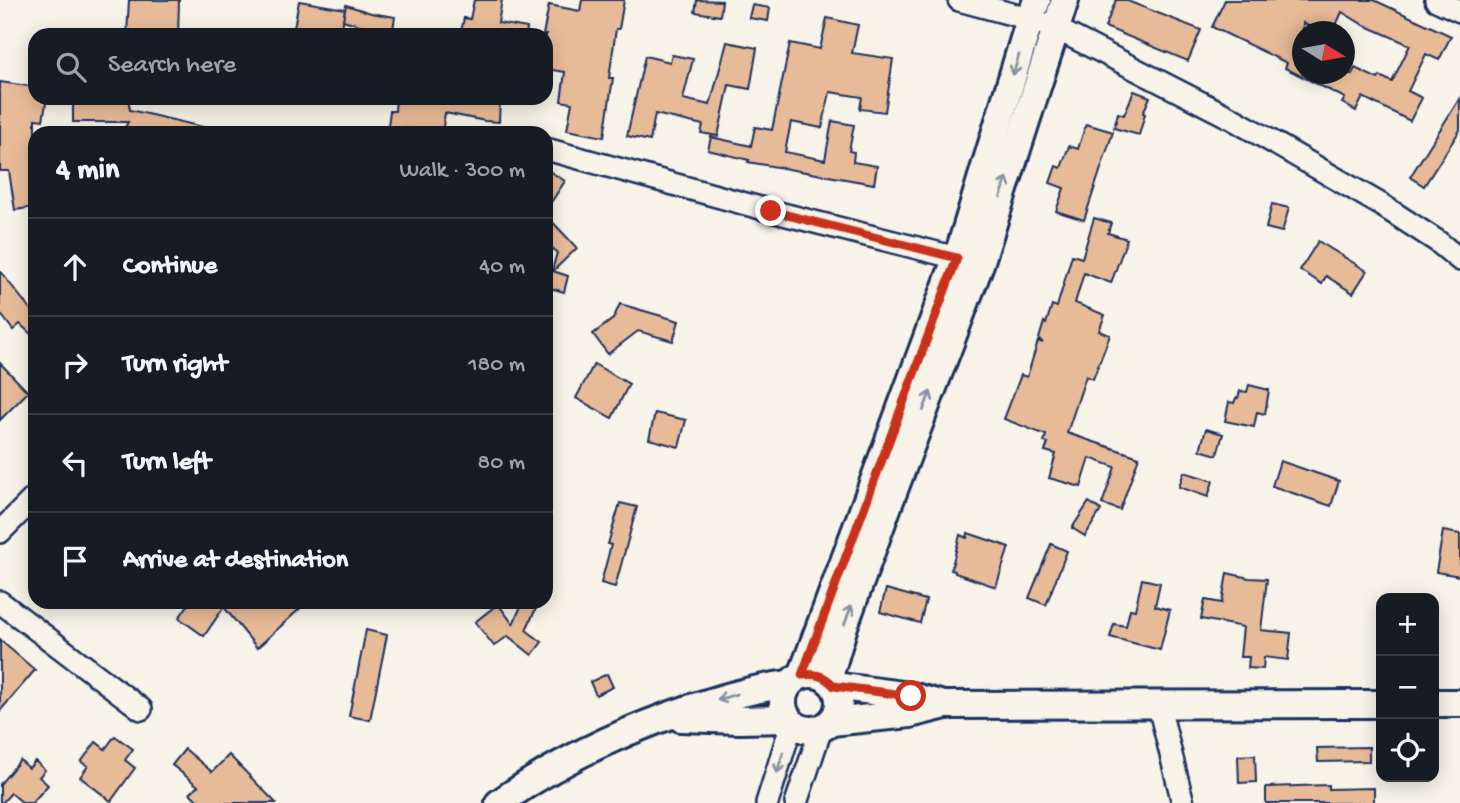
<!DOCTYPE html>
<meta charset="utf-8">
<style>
:root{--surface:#171b24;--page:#20242c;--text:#f1f3f6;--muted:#9ea1a6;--line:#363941}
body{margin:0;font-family:"Gochi Hand",sans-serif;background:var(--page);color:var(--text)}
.controls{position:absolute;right:21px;bottom:21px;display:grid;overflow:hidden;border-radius:14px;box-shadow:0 4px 18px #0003}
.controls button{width:63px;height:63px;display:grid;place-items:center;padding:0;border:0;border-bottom:2px solid var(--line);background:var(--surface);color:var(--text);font:35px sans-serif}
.compass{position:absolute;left:1292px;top:21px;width:63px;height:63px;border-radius:50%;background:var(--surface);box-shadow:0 4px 18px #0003;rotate:101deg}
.stop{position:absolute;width:21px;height:21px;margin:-16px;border:5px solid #c8321e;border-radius:50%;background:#fff}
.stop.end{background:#c8321e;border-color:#fff;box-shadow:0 2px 7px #0008}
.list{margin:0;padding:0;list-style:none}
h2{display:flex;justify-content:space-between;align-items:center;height:91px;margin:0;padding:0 28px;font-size:30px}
h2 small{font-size:23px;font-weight:400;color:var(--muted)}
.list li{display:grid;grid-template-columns:46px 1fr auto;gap:21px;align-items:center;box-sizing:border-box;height:98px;padding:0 28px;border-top:2px solid var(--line)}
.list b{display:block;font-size:26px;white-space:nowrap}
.list em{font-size:23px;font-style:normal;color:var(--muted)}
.icon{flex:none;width:38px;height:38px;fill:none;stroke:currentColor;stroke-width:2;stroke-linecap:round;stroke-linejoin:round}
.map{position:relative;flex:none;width:1460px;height:803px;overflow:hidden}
.search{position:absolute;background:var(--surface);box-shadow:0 4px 18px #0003;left:28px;top:28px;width:525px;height:77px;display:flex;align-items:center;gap:18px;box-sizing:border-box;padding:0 24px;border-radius:21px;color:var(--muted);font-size:26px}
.panel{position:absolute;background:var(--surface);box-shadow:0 4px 18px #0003;left:28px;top:126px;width:525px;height:483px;border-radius:21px}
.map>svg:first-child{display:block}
.building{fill:#e8bb98;stroke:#1b2f5e;stroke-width:2;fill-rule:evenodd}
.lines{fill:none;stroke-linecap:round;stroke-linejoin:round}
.minor-casing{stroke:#1b2f5e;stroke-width:26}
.major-casing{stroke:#1b2f5e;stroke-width:32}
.minor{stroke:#f7f3e8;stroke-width:21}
.major{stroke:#f7f3e8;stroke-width:26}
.oneway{stroke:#8991a3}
.route{stroke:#c8321e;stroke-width:9}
</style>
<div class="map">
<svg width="1460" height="803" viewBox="0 0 1460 803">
<rect width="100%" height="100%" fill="#f7f3e8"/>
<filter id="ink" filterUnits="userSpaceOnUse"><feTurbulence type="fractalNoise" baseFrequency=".0143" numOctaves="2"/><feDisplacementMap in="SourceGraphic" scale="14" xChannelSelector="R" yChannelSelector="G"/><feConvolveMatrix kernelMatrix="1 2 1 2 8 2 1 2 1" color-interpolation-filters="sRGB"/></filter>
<g filter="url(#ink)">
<!-- building -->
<g class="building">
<polygon points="129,0 179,0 178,35 127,35"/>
<polygon points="474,0 502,0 498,23 527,28 526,35 477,35 461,32 464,18 470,19"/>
<polygon points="582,0 624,0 619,29 616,29 609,78 613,78 604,137 567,130 572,103 561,101 565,72 546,69 546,35 543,35 549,5 580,11"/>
<polygon points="697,0 722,1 720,16 695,12"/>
<polygon points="1116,0 1125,0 1201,30 1188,61 1105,27"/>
<path d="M1225 0H1374L1451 36 1439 60 1426 54 1408 91 1422 98 1410 121 1363 97 1356 111 1342 103 1345 98 1285 68 1287 63 1212 27ZM1342 12 1362 24 1410 45 1392 82 1380 76 1378 79 1355 68 1352 74H1303V23L1320 32H1333Z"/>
<polygon points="299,1 345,9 341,35 294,28"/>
<polygon points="346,5 371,13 395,17 392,35 343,20"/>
<polygon points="752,5 770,8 768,21 749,18"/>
<polygon points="827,18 858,25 852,53 893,59 885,112 860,109 862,97 830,92 822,128 791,122 785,152 825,160 832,121 854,125 849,151 854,152 853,162 877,166 874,184 748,162 749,160 708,150 711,137 751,146 755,127 772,130 790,43 820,49"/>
<polygon points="727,42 757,48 750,89 729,85 718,136 701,133 703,125 655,114 650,141 627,136 645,56 670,62 672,55 693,59 683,99 710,105"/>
<polygon points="0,82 35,87 35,98 47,98 43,120 35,119 35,207 15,210 9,171 0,171"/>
<polygon points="1134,91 1150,97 1143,113 1145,114 1139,135 1114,128 1118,113 1124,115"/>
<polygon points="73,98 128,98 130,110 207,128 206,133 122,133 128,122 73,122"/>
<polygon points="396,98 468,98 486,101 486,98 500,98 499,122 485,121 445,113 442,133 402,128 402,133 387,133 390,111 395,111"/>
<polygon points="1460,98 1460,130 1424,186 1410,177"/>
<polygon points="1086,124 1113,132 1084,220 1056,211 1064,188 1050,183 1056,166 1061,168 1069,146 1078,149"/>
<polygon points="546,169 565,181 546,210"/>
<polygon points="1272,204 1289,208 1282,232 1266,228"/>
<polygon points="546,215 577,248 553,271 568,276 564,292 547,287 557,253 546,241"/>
<polygon points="1094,218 1111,223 1108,233 1127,239 1111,283 1084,273 1075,303 1105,315 1099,331 1110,335 1093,379 1086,376 1067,433 1139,457 1120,510 1102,504 1115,467 1090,458 1081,487 1049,478 1056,454 1045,451 1048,443 1044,442 1046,435 1004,419 1021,375 1027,377 1038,341 1043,343 1039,339 1044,322 1046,324 1052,305 1057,307 1072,255 1082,258"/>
<polygon points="1318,241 1367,271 1353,293 1326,276 1322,284 1300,270"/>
<polygon points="0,271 35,315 35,338 20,324 13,330 0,313"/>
<polygon points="620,304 679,321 673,341 638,331 608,354 593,334 613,319"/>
<polygon points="0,363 28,392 0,420"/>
<polygon points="594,364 629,384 612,418 576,398"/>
<polygon points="1249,385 1269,390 1265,414 1257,412 1254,427 1225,421 1229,402 1234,403 1236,398 1238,398 1240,391 1247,392"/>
<polygon points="655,413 686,420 679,447 649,439"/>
<polygon points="1206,429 1223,434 1217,455 1200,450"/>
<polygon points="1280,461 1339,481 1331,506 1272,486"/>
<polygon points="1184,472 1213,481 1208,497 1179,487"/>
<polygon points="1089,502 1101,510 1085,536 1072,528"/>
<polygon points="620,503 637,507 615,587 601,583 611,545 608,544"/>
<polygon points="1443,531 1460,534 1460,576 1436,572"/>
<polygon points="968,533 1009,547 996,587 955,573 955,571 951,570 960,535 967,538"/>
<polygon points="1051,544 1067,551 1046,605 1029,598"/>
<polygon points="1227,573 1249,578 1267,579 1261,630 1291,633 1288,660 1264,657 1263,669 1248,668 1249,657 1240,657 1243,627 1201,619 1205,600 1222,603"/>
<polygon points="1142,579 1160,583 1155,606 1170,610 1160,650 1110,637 1114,624 1126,626 1130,609 1135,610"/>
<polygon points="886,589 926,600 920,623 880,612"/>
<polygon points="190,602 307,602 257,648 224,607 204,636 179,618"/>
<polygon points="523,602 539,602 526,630 542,642 532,655 508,636 494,646 475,622 498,604 513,624"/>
<polygon points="366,630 387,635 370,720 349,716"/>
<polygon points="0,640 35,670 0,711"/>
<polygon points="607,674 613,687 596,695 590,682"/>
<polygon points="115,736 133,749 125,760 135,768 111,801 80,777 88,766 81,762 96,742 105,749"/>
<polygon points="1369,747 1369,761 1318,762 1317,748"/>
<polygon points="185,749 212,772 229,755 276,803 200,803 190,793 198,786 172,765"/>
<polygon points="1255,755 1256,782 1239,783 1238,756"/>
<polygon points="20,760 29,768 35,761 45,770 39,777 48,785 32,803 23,803 11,793 2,803 0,803 0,784"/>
<polygon points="1329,785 1329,789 1374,788 1374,803 1266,803 1266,787"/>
</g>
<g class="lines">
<defs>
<g id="minor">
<polyline points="959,0 1030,19 1055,28 1233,119 1380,204 1437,241 1460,260"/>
<polyline points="1436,0 1460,11"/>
<polyline points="546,149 771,211 957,258"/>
<polyline points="0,532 35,497"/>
<polyline points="0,602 141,709"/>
<polyline points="1159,706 1183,803"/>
<polyline points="767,803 792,723"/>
<polyline points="796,803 821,729"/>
</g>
<g id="major">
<circle cx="811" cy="702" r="28"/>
<polyline points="802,675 961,246 1030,19 1037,0"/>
<polyline points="828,680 844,626 889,503 980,264 1065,0"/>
<polyline points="834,686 911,696 943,705 1381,704"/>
<polyline points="1434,703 1460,703"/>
<polyline points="681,718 740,720 788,719"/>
<polyline points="831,722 910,714 942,706"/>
<path d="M499 803C558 761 622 731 691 708 723 698 755 688 789 684"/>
</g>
</defs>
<!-- minor casing -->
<use href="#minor" class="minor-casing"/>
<!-- major casing -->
<use href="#major" class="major-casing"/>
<!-- minor -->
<use href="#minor" class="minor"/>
<!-- major -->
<use href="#major" class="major"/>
</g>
<!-- one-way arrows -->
<defs><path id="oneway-shaft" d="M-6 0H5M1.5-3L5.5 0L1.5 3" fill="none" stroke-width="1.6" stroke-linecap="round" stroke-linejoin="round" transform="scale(1.75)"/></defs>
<g class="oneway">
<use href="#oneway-shaft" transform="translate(1016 65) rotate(107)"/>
<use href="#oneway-shaft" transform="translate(1004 187) rotate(-72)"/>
<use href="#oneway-shaft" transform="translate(927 401) rotate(-69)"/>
<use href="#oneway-shaft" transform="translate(848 615) rotate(-70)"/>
<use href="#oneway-shaft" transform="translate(727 697) rotate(163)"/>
<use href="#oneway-shaft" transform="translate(780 763) rotate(107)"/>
</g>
</g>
<g class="lines" filter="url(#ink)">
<!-- route -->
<path class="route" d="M771 211 957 258 802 675C816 673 825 676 834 686L911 696"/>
</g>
</svg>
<div class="controls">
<button>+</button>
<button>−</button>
<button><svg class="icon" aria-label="locate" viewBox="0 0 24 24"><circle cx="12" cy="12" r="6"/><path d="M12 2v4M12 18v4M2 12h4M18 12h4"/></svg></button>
</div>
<svg class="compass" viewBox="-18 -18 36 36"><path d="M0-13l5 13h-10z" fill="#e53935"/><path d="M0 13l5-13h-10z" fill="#9ea1a6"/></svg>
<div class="stop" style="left:911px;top:696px"></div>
<div class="stop end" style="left:771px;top:211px"></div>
<div class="search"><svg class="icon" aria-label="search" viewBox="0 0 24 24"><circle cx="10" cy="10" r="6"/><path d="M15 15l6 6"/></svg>Search here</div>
<section class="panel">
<h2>4 min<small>Walk · 300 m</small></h2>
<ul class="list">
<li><svg class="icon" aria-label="ahead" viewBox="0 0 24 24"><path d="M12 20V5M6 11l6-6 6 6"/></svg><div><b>Continue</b></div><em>40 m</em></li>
<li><svg class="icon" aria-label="right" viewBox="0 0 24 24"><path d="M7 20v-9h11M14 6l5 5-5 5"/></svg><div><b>Turn right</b></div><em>180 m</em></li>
<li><svg class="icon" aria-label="left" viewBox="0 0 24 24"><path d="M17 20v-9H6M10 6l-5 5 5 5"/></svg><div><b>Turn left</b></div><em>80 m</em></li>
<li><svg class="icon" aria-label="arrive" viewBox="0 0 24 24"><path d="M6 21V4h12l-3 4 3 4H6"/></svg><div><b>Arrive at destination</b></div></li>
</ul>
</section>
</div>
